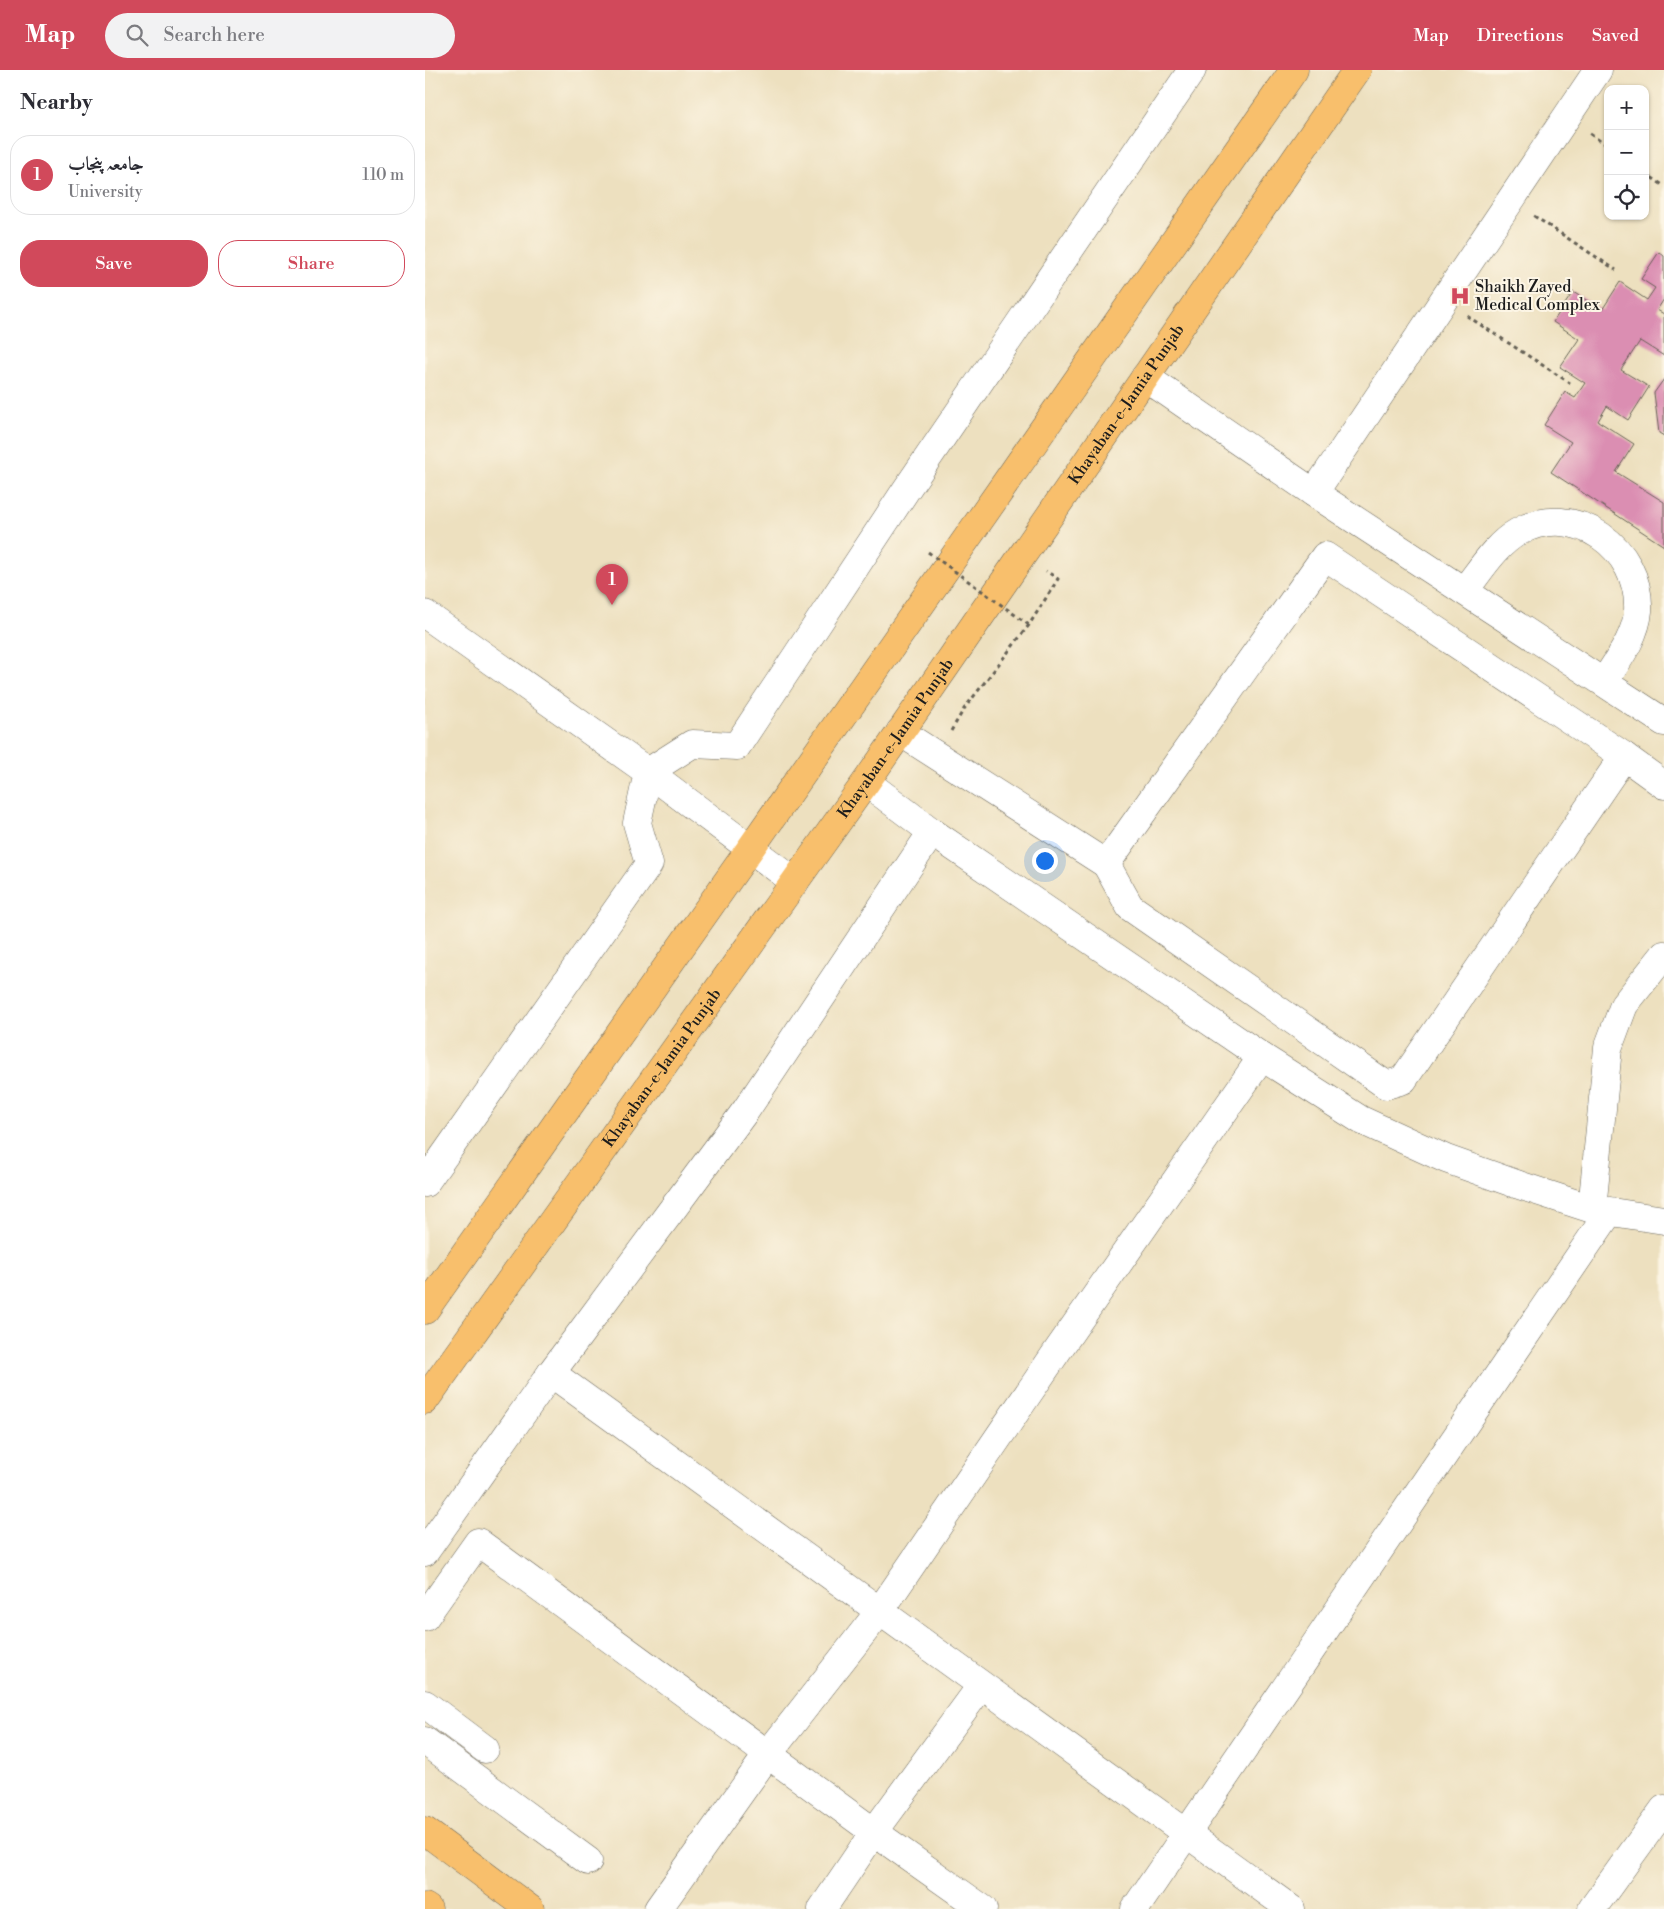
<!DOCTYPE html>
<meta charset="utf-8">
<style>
:root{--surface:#fff;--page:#f2f2f3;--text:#2b2b33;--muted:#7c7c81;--line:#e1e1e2;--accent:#d1495b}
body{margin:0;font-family:"Libre Bodoni",Amiri,serif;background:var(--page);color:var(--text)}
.controls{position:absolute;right:15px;top:15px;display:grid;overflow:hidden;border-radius:10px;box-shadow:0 1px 4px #0004}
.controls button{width:45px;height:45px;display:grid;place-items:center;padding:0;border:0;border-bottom:1px solid var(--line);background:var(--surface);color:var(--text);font:25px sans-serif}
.you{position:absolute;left:619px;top:790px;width:18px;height:18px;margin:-12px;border:4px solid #fff;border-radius:50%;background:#1a73e8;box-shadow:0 0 0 8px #1a73e833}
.badge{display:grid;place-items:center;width:32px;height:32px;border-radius:50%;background:var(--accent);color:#fff;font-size:16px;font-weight:700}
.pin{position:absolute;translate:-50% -41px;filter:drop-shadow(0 1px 2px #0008)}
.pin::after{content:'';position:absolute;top:26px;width:18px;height:15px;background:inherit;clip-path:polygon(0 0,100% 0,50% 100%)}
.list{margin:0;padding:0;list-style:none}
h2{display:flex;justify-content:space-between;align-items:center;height:65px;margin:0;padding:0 20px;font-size:21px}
h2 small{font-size:16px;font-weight:400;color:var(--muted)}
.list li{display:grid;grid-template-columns:32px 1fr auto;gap:15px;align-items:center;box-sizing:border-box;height:80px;margin:0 10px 10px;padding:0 10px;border:1px solid var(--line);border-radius:20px}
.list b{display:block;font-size:19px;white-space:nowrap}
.list p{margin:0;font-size:16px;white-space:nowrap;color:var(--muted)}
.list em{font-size:16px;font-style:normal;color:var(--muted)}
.actions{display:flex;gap:10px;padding:15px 20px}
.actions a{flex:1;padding:11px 0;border:1px solid var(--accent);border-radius:20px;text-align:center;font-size:18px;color:var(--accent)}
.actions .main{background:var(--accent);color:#fff}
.icon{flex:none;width:28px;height:28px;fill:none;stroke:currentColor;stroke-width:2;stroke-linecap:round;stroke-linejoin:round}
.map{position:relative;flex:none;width:1239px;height:1839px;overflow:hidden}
header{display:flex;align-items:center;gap:30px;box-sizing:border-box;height:70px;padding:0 25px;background:var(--accent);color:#fff}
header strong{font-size:24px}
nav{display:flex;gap:28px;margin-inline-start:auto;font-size:18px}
.search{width:350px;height:45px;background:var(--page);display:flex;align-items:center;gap:12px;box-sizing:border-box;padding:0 18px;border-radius:28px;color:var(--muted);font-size:19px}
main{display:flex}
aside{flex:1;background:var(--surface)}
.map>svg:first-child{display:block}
.building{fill:#db8eb2}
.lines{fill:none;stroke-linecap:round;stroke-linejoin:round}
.minor-casing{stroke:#656155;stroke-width:29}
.major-casing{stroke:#656155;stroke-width:29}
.highway-casing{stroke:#656155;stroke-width:29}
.path{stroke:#656155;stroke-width:3;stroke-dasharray:4 4;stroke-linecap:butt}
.minor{stroke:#fff;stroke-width:28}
.major{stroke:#f8bf6c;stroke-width:28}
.highway{stroke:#f8bf6c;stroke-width:28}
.path-bridge{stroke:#656155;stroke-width:3;stroke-dasharray:4 4;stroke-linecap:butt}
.labels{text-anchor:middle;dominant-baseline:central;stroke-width:4;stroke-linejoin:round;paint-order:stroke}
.poi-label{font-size:16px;fill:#1c1c1c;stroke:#fcf5e5;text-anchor:start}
.street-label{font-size:16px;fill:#1c1c1c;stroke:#fcf5e5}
</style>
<header>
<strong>Map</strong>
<div class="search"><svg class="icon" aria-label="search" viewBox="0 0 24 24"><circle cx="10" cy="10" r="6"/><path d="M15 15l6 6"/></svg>Search here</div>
<nav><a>Map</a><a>Directions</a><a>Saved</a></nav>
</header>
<main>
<aside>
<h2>Nearby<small></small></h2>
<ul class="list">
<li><span class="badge">1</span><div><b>جامعہ پنجاب</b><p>University</p></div><em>110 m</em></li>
</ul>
<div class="actions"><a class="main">Save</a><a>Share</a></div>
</aside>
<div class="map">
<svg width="1239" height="1839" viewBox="0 0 1239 1839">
<rect width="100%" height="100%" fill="#fcf5e5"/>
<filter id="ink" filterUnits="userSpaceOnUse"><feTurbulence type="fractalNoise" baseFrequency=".02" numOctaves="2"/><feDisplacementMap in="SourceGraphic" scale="10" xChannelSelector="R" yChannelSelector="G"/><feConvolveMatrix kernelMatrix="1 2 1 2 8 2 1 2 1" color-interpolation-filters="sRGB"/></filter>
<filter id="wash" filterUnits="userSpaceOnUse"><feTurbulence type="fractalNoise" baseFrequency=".0096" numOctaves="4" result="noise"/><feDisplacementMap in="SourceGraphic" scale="20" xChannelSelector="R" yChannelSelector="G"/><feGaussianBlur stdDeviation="1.12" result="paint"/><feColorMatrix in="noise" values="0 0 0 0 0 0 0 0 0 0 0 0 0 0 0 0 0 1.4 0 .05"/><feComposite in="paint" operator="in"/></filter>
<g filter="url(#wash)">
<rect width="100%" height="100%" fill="#ede0bf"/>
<g id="blocks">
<!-- building -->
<g class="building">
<polygon points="1234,182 1239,186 1239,229 1232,240 1239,244 1239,286 1215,271 1196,300 1224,317 1203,350 1182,336 1173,351 1209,374 1191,402 1239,432 1239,476 1126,402 1146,372 1119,355 1140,322 1150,328 1160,313 1135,297 1154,269 1128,252 1148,222 1177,240 1195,212 1222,230 1230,218 1216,209"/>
<polygon points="1239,309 1239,366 1234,363 1229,323"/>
</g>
</g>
</g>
<g filter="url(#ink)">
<use href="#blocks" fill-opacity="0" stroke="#656155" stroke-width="1"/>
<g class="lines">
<defs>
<g id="minor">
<polyline points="720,307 889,423 1239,652"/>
<polyline points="889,423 1173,0"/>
<path d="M1039 521C1055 501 1070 475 1093 462 1150 430 1216 478 1213 541 1211 567 1192 591 1179 612"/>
<polyline points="0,544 223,702 370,812"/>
<polyline points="475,662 681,794 900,486 1199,686 1239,715"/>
<polyline points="441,712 507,762 837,987 936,1050 1021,1089 1094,1115 1167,1139 1239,1150"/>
<polyline points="681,794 705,837 961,1015 978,1010 1199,686"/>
<polyline points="0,1113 224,794 212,753 223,702 267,674 312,676 481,420 767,0"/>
<polyline points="1167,1139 1183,978 1199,935 1239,885"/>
<path d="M126 1303C373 1481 618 1662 866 1839"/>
<polyline points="0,1482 126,1303 321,1040 507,762"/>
<polyline points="0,1547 53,1472 449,1762 558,1839"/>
<polyline points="0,1634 60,1679"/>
<polyline points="0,1671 163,1791"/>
<polyline points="233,1839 343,1684 455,1541 633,1280 837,987"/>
<polyline points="397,1839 449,1762 556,1616"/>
<polyline points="710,1839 1185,1141"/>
<polyline points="1167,1839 1239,1739"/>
</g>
<g id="major">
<polyline points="0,1240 325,779 869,0"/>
<path id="s1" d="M0 1330 441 712 932 0"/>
</g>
<g id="highway">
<polyline points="0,1761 105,1839"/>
<polyline points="0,1837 3,1839"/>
</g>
</defs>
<!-- minor casing -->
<use href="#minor" class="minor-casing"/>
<!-- major casing -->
<use href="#major" class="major-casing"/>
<!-- highway casing -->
<use href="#highway" class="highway-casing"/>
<!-- path -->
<g class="path">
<polyline points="1165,64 1183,76"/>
<polyline points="1220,103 1239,116"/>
<polyline points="1109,146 1191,200"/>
<polyline points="1042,246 1145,313"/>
<polyline points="526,661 539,639 604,555 633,509 621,501"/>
</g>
<!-- minor -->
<use href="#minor" class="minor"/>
<!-- major -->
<use href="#major" class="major"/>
<!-- highway -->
<use href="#highway" class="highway"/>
<!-- path-bridge -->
<polyline class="path-bridge" points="503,482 604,555"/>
</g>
</g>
<!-- icons -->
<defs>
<symbol id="hospital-bare" viewBox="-9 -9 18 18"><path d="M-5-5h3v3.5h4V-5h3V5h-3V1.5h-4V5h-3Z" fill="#d1495b" stroke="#fcf5e5" stroke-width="2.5" paint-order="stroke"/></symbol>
</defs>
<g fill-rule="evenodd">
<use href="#hospital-bare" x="1021" y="212" width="28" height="28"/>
</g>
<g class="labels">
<!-- poi labels -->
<g class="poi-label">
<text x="1050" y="217">Shaikh Zayed<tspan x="1050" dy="18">Medical Complex</tspan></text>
</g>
<!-- street labels -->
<g class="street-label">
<text stroke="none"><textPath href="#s1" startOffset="1218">Khayaban-e-Jamia Punjab</textPath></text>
<text stroke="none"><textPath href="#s1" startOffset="812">Khayaban-e-Jamia Punjab</textPath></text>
<text stroke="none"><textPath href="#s1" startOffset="408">Khayaban-e-Jamia Punjab</textPath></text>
</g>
</g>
</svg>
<div class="controls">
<button>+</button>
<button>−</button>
<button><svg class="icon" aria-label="locate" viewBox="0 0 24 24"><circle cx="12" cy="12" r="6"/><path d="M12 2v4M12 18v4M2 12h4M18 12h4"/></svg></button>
</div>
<div class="you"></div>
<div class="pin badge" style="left:187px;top:535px">1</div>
</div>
</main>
